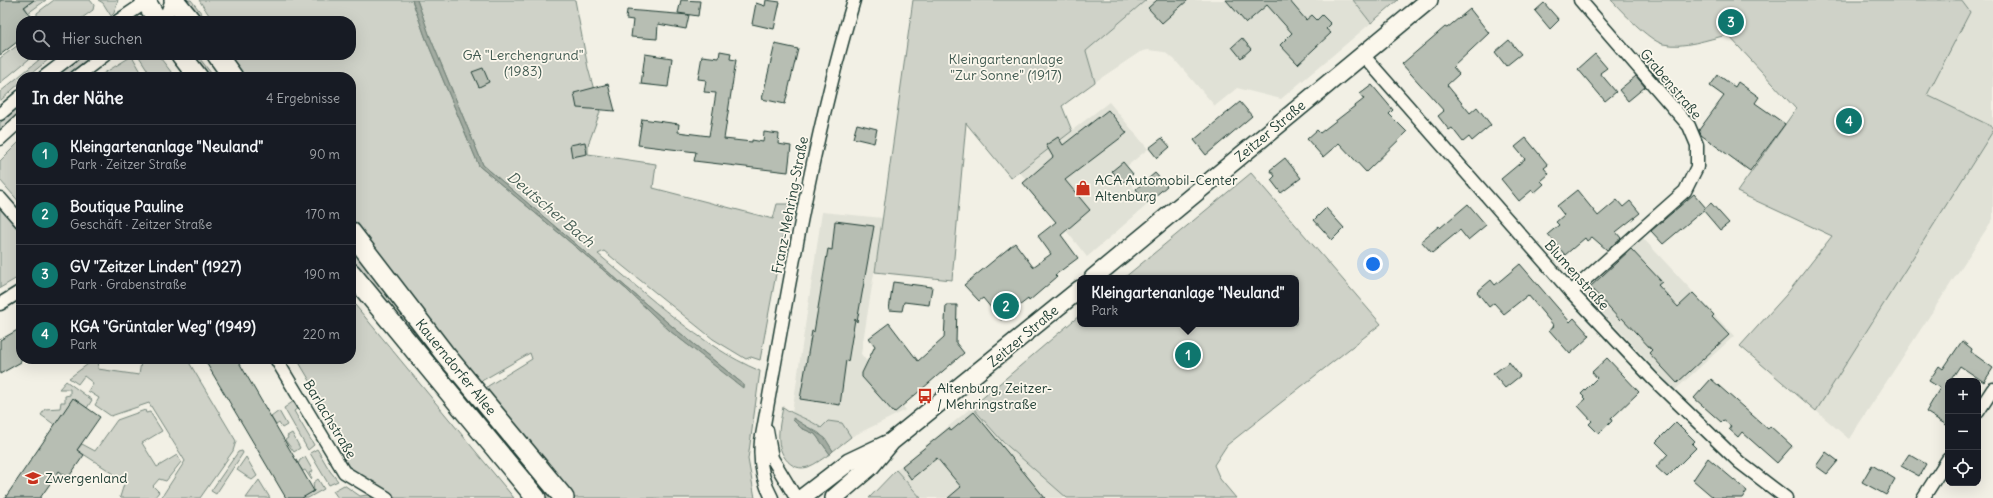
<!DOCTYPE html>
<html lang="de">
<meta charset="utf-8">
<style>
:root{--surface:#171b24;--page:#20242c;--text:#f1f3f6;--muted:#9ea1a6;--line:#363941;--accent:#0f766e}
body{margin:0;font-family:Delius,sans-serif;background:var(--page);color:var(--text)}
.controls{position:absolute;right:12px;bottom:12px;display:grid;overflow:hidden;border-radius:8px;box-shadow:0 4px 16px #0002}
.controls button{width:36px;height:36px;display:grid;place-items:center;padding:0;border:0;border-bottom:1px solid var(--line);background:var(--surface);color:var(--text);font:20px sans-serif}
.you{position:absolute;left:1373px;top:264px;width:14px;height:14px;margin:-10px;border:3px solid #fff;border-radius:50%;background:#1a73e8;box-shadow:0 0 0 6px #1a73e833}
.badge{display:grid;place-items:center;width:26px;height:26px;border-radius:50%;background:var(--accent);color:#fff;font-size:13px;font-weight:700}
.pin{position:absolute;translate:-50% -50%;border:2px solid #fff;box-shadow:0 1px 4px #0006}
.popup{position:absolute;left:1077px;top:275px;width:222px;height:52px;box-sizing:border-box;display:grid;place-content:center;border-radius:8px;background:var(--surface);filter:drop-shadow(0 1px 3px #0005);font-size:13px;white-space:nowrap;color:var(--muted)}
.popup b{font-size:15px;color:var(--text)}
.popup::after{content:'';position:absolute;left:50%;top:100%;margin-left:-8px;border:8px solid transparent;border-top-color:var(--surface)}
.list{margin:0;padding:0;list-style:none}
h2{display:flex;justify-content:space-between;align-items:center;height:52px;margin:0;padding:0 16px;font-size:17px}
h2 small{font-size:13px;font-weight:400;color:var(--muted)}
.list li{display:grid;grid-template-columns:26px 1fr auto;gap:12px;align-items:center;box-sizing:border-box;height:60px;padding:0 16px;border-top:1px solid var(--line)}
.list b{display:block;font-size:15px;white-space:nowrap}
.list p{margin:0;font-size:13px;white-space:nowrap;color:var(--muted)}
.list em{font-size:13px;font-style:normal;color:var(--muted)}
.icon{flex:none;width:22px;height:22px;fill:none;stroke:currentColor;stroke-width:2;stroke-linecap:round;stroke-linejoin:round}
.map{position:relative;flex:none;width:1993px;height:498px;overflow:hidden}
.search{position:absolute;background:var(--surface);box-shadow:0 4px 16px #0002;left:16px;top:16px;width:340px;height:44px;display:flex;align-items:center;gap:10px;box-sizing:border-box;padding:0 14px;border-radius:16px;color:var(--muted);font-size:15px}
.panel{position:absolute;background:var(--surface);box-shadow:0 4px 16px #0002;left:16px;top:72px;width:340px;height:292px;border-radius:16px}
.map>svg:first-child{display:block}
.built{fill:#e0e1d6}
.green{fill:#cfd2c8;stroke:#77887e}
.water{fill:#a2aba1;stroke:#6e7f75}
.building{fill:#b7beb3;stroke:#1f3d34}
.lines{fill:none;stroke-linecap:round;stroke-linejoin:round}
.minor-casing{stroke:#1f3d34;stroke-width:15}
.secondary-casing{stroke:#1f3d34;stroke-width:20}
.primary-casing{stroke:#1f3d34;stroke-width:22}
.minor{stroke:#fbf7ec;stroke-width:12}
.secondary{stroke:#fbf7ec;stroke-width:17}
.primary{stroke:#fbf7ec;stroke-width:19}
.labels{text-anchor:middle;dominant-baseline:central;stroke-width:3.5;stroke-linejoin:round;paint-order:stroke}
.park-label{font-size:14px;fill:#425b52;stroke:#fbf7ec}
.street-label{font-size:14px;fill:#1f3d34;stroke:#fbf7ec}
.poi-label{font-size:14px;fill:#1f3d34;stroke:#fbf7ec;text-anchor:start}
.water-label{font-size:15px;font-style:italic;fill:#465e55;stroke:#fbf7ec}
</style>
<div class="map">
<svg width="1993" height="498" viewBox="0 0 1993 498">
<rect width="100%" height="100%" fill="#f2f0e5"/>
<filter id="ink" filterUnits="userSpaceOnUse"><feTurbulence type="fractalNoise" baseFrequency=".025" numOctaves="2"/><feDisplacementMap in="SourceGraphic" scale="8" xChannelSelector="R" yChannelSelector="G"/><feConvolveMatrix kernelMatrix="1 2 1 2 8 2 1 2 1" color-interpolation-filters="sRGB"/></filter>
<g filter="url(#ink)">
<!-- built -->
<g class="built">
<polygon points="1146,0 1353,0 1371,23 1281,99 1237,88 1215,106 1174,59 1164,52 1148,50 1140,52 1095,82 1086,51"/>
<polygon points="1961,0 1993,0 1993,219 1849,439 1740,346 1786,295 1833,236 1970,12"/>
<polygon points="1109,102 1148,149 1121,171 1147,205 1087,257 1019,171"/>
<polygon points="822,212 883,218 861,354 906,410 851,437 842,423 821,429 812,421 792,413"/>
<polygon points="1641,236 1734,336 1675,390 1582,291"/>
<polygon points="972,407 1002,441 1067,498 921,498 896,470"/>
</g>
<!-- green -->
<g class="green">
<polygon points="34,0 46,0 28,13 25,7"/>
<polygon points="54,0 90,0 94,5 93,10 78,21 37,21 37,13"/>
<polygon points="98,0 118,0 114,13 111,16 103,3"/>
<polygon points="183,0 191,0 202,14 204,21 199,21"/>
<path d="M199 0H412L426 39 479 166 626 289 670 331 743 387V384L674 328 483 165 430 37 417 0H575L588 68 600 112 588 145V154L656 164 653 188 773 219 777 204H789L760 360 751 357 746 359 713 339 604 251 598 254C649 296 699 345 760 371L748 459 755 498H574L485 391 488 386 532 359 530 353 478 383 351 219V77H242L225 55H351V21H209V15Z"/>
<polygon points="913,0 1146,0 1086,51 1095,82 1062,106 1072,131 1011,178 966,123 952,280 875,272"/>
<polygon points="1353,0 1398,0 1371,23"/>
<path d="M1611 0H1961L1970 12 1927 95 1993 127V131L1816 411 1740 346 1786 295 1832 236 1737 192 1796 109 1728 35C1707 39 1684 49 1663 44 1648 40 1622 11 1611 0Z"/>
<polygon points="21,43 21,55 34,55 0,83 0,58"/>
<polygon points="45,55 54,55 27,77 21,77 21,82 0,101 0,92"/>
<polygon points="82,55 93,55 64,77 53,77"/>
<polygon points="138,55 158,55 175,77 152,77"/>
<polygon points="191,55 197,55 214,77 208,77"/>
<polygon points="132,56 144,77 99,77 101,75"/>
<polygon points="21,103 21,112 0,132 0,123"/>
<polygon points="21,140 21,204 0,180 0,161"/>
<polygon points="1251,173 1381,324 1227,445 1214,465 1220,479 1236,498 1067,498 1002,441 972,407 1080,315 1080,324 1296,324 1296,278 1124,278"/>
<polygon points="0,207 21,233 21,284 17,278 0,288"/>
<polygon points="351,246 418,335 491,423 491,427 419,345 351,261"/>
<polygon points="351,300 514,498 396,498 349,467 337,447 346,441 297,359 351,359"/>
<polygon points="95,359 99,359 98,369 139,375 141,362 149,362 156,359 187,359 236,441 233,451 200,498 161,498 185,461 149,403 111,416 95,405 99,398 88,391 93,383 84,376 78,384 69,378"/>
<polygon points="66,381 92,400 87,408 73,399 55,425 41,415 45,409 60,408 61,402 65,402 65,396 70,395 70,389 59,389"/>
<polygon points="294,401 298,408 294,411 314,445 308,450 284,408"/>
<path d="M783 407C795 416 810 419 821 428L828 421 842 423 851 437 833 451C829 445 825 438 819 433 811 428 803 426 796 420L801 428 815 434 830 454C823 458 816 464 808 467 792 472 780 456 779 441 778 430 781 418 783 407Z"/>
<polygon points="145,410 146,413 150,412 162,431 142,443 157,467 177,455 181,462 166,481 159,479 153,486 159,492 154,498 121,498 120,497 125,481 77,450 82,444 95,451 117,420"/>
<polygon points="279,411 287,425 282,428 279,423 276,425 271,417"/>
<polygon points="292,433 300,448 294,452 285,440 288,438 287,436"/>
<polygon points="317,449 330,471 338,481 329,485 310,453"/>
<polygon points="242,451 243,453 216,494 211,491 238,452"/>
<polygon points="246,457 257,476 252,480 237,470"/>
<polygon points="305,457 313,471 309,473 312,478 311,479 305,470 303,471 298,464 300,460"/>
<polygon points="896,470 921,498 869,498"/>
<polygon points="526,472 531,472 554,498 546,498 527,475"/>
<polygon points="318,479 324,489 308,498 302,498 314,491 313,483"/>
<polygon points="259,480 270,498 246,498"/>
<polygon points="344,485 360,496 368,495 372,498 338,498 333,491"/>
</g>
<!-- water -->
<g class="water">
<polygon points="412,0 417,0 430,37 483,165 674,328 743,384 743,388 670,331 626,289 479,166 426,39"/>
<polygon points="793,418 825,438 833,451 830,454 815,434 801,428 793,420"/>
</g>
<!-- building -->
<g class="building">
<polygon points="0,0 34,0 24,7 35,21 21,21 21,39 0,55"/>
<polygon points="681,0 700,1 698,16 678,13"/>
<polygon points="766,0 780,2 774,29 752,24 756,3 765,6"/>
<polygon points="1157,0 1188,0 1162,23 1148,8"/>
<polygon points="1226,0 1289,0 1306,20 1312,15 1317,20 1322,15 1331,24 1326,29 1331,33 1298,64 1280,45 1292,33 1267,5 1246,23"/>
<polygon points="1544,3 1559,20 1550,29 1535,11"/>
<polygon points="1470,9 1489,33 1453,67 1459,74 1447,85 1470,113 1477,107 1491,125 1472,141 1469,137 1463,142 1452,128 1449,130 1438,116 1444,111 1402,64 1445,27 1447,28"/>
<polygon points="627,10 689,15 686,29 658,24 657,39 631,37 633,20 626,19"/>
<polygon points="1242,38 1251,49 1241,58 1232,47"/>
<polygon points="1509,40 1521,54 1506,66 1495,52"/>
<polygon points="775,44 798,49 785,104 762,99"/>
<polygon points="720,51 731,53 730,59 736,60 724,139 752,142 752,140 763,142 764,132 779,134 778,144 791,146 788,172 694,161 696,152 638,145 642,119 679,124 678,132 709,136 716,93 704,92 706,80 698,79 702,56 719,58"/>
<polygon points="1645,52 1671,82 1666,88 1639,57"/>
<polygon points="645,54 672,58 668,87 641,84"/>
<polygon points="1595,54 1607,68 1600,73 1616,92 1605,101 1578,69"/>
<polygon points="483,68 489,82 479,87 472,72"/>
<polygon points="1718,75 1735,87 1738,82 1759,97 1755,103 1785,124 1750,171 1701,135 1699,130 1724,96 1710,86"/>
<polygon points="1636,76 1645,87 1628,101 1619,90"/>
<polygon points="608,84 615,111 577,108 574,93"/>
<polygon points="1372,85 1393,110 1389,114 1407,132 1366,172 1339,143 1323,157 1307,139 1317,130 1320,133 1364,99 1360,94"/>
<polygon points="1240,102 1252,116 1206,155 1194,140"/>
<polygon points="1108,110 1127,133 1065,180 1090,210 1061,235 1078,258 1055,275 1057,277 1029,301 1028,299 1001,320 983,298 979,301 964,285 1015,243 1033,267 1051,254 1038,236 1056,222 1023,183 1053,157 1046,145 1058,137 1063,145"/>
<polygon points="857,124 877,129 874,143 853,138"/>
<polygon points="1162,138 1170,147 1157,158 1149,148"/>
<polygon points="1526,138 1548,165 1544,168 1549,174 1541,181 1544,184 1534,193 1532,190 1519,201 1501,179 1525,159 1515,147"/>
<polygon points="585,142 587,154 572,157 570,145"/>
<polygon points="1285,158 1301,178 1281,193 1271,180 1275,176 1270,170"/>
<polygon points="1123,162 1133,174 1122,183 1112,171"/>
<polygon points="1155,173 1167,186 1147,203 1136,189"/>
<polygon points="1577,190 1598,216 1617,200 1623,207 1630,201 1640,213 1616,232 1621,238 1607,250 1592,237 1587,241 1585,238 1565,255 1548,234 1559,225 1556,222 1564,215 1557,206"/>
<polygon points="1694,194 1706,208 1663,244 1651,231"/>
<polygon points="1711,203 1729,223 1720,230 1703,210"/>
<polygon points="1468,204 1486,225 1468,240 1460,230 1432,253 1421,241 1439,226 1440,228"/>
<polygon points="1326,208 1344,228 1332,240 1314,220"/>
<polygon points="835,221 874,226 857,322 855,319 848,362 846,360 840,405 800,399 812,331 814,332 828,249 832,250"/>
<polygon points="1631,249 1662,282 1658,285 1678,307 1693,293 1714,315 1712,317 1729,335 1677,383 1649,353 1652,350 1622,318 1620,320 1590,287"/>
<polygon points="1520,264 1570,322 1574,318 1590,336 1570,354 1549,330 1554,326 1528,295 1504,314 1494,303 1489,307 1477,292 1491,280 1495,285"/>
<polygon points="893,282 932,287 929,305 904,302 902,311 889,310"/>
<polygon points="946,305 957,305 956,343 964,353 894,413 862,377 862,373 875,346 869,338 889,323 918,361 944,338"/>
<polygon points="21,328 21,362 0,374 0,340"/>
<polygon points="1962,341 1972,349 1971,352 1993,368 1984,382 1960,366 1950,381 1948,381 1948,426 1926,412 1940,388 1929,381 1939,366 1943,369"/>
<polygon points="1607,358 1639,392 1611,419 1612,421 1599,434 1589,424 1592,421 1578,406 1586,399 1581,394 1597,378 1592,372"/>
<polygon points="204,359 237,359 314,491 302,498 286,498"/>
<polygon points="1509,362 1520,376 1505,388 1493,374"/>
<polygon points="1711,379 1768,429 1770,426 1792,446 1777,463 1742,432 1738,437 1729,429 1731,426 1723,420 1721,422 1694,398"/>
<polygon points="73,398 100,417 77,450 84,455 68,478 59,471 40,498 5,498"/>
<polygon points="974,412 1045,498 948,498 961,487 937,458 911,479 902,466 949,428 951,431"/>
<polygon points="1676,422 1695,441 1692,444 1696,448 1667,477 1656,467 1668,454 1656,442"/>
<polygon points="1826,452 1838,461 1827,474 1816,466"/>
<polygon points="1909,454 1926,464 1919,476 1901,466"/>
<polygon points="1708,458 1747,491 1742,498 1714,498 1693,480"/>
<polygon points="1872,465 1895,479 1886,495 1862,482"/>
</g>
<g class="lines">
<defs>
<g id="minor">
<polyline points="118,21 149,0"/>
<polyline points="159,21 167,13 172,0"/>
<polyline points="1363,55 1571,292 1653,379 1739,462 1786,498"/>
<polyline points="44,77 73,55"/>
<polyline points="76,77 105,55"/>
<polyline points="0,114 21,96"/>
<polyline points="0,139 21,120"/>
<polyline points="0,198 21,222"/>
<polyline points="1571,292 1685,191 1697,167 1697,145 1689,126 1580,0"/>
<polyline points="0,304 21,291"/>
<polyline points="276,359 344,472 387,498"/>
<polyline points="1978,412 1993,389"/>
<polyline points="767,430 772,458 796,498"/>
<path d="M772 498C762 480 759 462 761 441 788 293 811 144 854 0"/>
<polyline points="1923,498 1948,459"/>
</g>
<g id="secondary">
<polyline points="1093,278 1429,0"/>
<polyline points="802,498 849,462 889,443"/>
<polyline points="834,498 871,466 891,442 1080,289"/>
</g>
<g id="primary">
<polyline points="145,0 158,21"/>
<polyline points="174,0 191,21"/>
<polyline points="181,55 198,77"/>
<polyline points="217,55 233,77"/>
<polyline points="351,232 444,353 564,498"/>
<polyline points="351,273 536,498"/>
</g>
</defs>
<!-- minor casing -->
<use href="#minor" class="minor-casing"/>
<!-- secondary casing -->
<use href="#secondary" class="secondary-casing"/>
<!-- primary casing -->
<use href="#primary" class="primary-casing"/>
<!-- minor -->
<use href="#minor" class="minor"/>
<!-- secondary -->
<use href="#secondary" class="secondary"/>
<!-- primary -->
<use href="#primary" class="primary"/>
</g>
</g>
<!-- icons -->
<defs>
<symbol id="shop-bare" viewBox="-9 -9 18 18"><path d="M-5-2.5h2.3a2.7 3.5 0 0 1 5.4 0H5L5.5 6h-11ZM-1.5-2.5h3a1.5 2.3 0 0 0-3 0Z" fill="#c8321e" stroke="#fbf7ec" stroke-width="2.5" paint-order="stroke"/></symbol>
<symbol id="bus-bare" viewBox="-9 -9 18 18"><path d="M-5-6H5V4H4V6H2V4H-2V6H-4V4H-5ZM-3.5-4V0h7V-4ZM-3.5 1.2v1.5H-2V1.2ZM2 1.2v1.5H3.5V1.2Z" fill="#c8321e" stroke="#fbf7ec" stroke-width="2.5" paint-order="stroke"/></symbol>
<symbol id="school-bare" viewBox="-9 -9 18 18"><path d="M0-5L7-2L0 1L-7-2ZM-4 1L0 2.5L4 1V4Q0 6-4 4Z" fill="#c8321e" stroke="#fbf7ec" stroke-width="2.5" paint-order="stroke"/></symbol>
</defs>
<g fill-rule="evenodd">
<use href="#shop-bare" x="1072" y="177" width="22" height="22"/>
<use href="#bus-bare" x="914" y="385" width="22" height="22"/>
<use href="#school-bare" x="22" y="467" width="22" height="22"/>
</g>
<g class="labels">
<!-- park labels -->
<g class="park-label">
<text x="523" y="55">GA "Lerchengrund"<tspan x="523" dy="16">(1983)</tspan></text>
<text x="1006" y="59">Kleingartenanlage<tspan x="1006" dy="16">"Zur Sonne" (1917)</tspan></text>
</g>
<!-- street labels -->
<g class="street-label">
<text transform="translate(1671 84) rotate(50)">Grabenstraße</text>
<text transform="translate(1270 131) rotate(-40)">Zeitzer Straße</text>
<text transform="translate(790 205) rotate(-79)">Franz-Mehring-Straße</text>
<text transform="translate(1577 275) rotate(48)">Blumenstraße</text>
<text transform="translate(1023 336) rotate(-40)">Zeitzer Straße</text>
<text transform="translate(456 367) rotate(51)">Kauerndorfer Allee</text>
<text transform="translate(330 419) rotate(59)">Barlachstraße</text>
</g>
<!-- poi labels -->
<g class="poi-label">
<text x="1095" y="180">ACA Automobil-Center<tspan x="1095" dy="16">Altenburg</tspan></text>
<text x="937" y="388">Altenburg, Zeitzer-<tspan x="937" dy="16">/ Mehringstraße</tspan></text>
<text x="45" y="478">Zwergenland</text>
</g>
<!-- water labels -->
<g class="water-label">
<text transform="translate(551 209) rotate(40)">Deutscher Bach</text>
</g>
</g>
</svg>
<div class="controls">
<button>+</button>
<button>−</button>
<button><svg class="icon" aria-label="locate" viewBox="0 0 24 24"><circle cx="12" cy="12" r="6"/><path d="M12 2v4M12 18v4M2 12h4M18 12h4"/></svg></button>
</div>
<div class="you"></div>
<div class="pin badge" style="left:1188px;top:355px">1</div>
<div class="popup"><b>Kleingartenanlage &quot;Neuland&quot;</b>Park</div>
<div class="pin badge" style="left:1006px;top:306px">2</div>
<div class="pin badge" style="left:1731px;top:22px">3</div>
<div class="pin badge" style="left:1849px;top:121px">4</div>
<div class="search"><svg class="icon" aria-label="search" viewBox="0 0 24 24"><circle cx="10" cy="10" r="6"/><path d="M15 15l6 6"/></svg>Hier suchen</div>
<section class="panel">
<h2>In der Nähe<small>4 Ergebnisse</small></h2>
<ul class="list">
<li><span class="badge">1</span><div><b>Kleingartenanlage &quot;Neuland&quot;</b><p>Park · Zeitzer Straße</p></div><em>90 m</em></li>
<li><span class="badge">2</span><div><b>Boutique Pauline</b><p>Geschäft · Zeitzer Straße</p></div><em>170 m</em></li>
<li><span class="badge">3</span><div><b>GV &quot;Zeitzer Linden&quot; (1927)</b><p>Park · Grabenstraße</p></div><em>190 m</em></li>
<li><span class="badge">4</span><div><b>KGA &quot;Grüntaler Weg&quot; (1949)</b><p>Park</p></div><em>220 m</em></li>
</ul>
</section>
</div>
